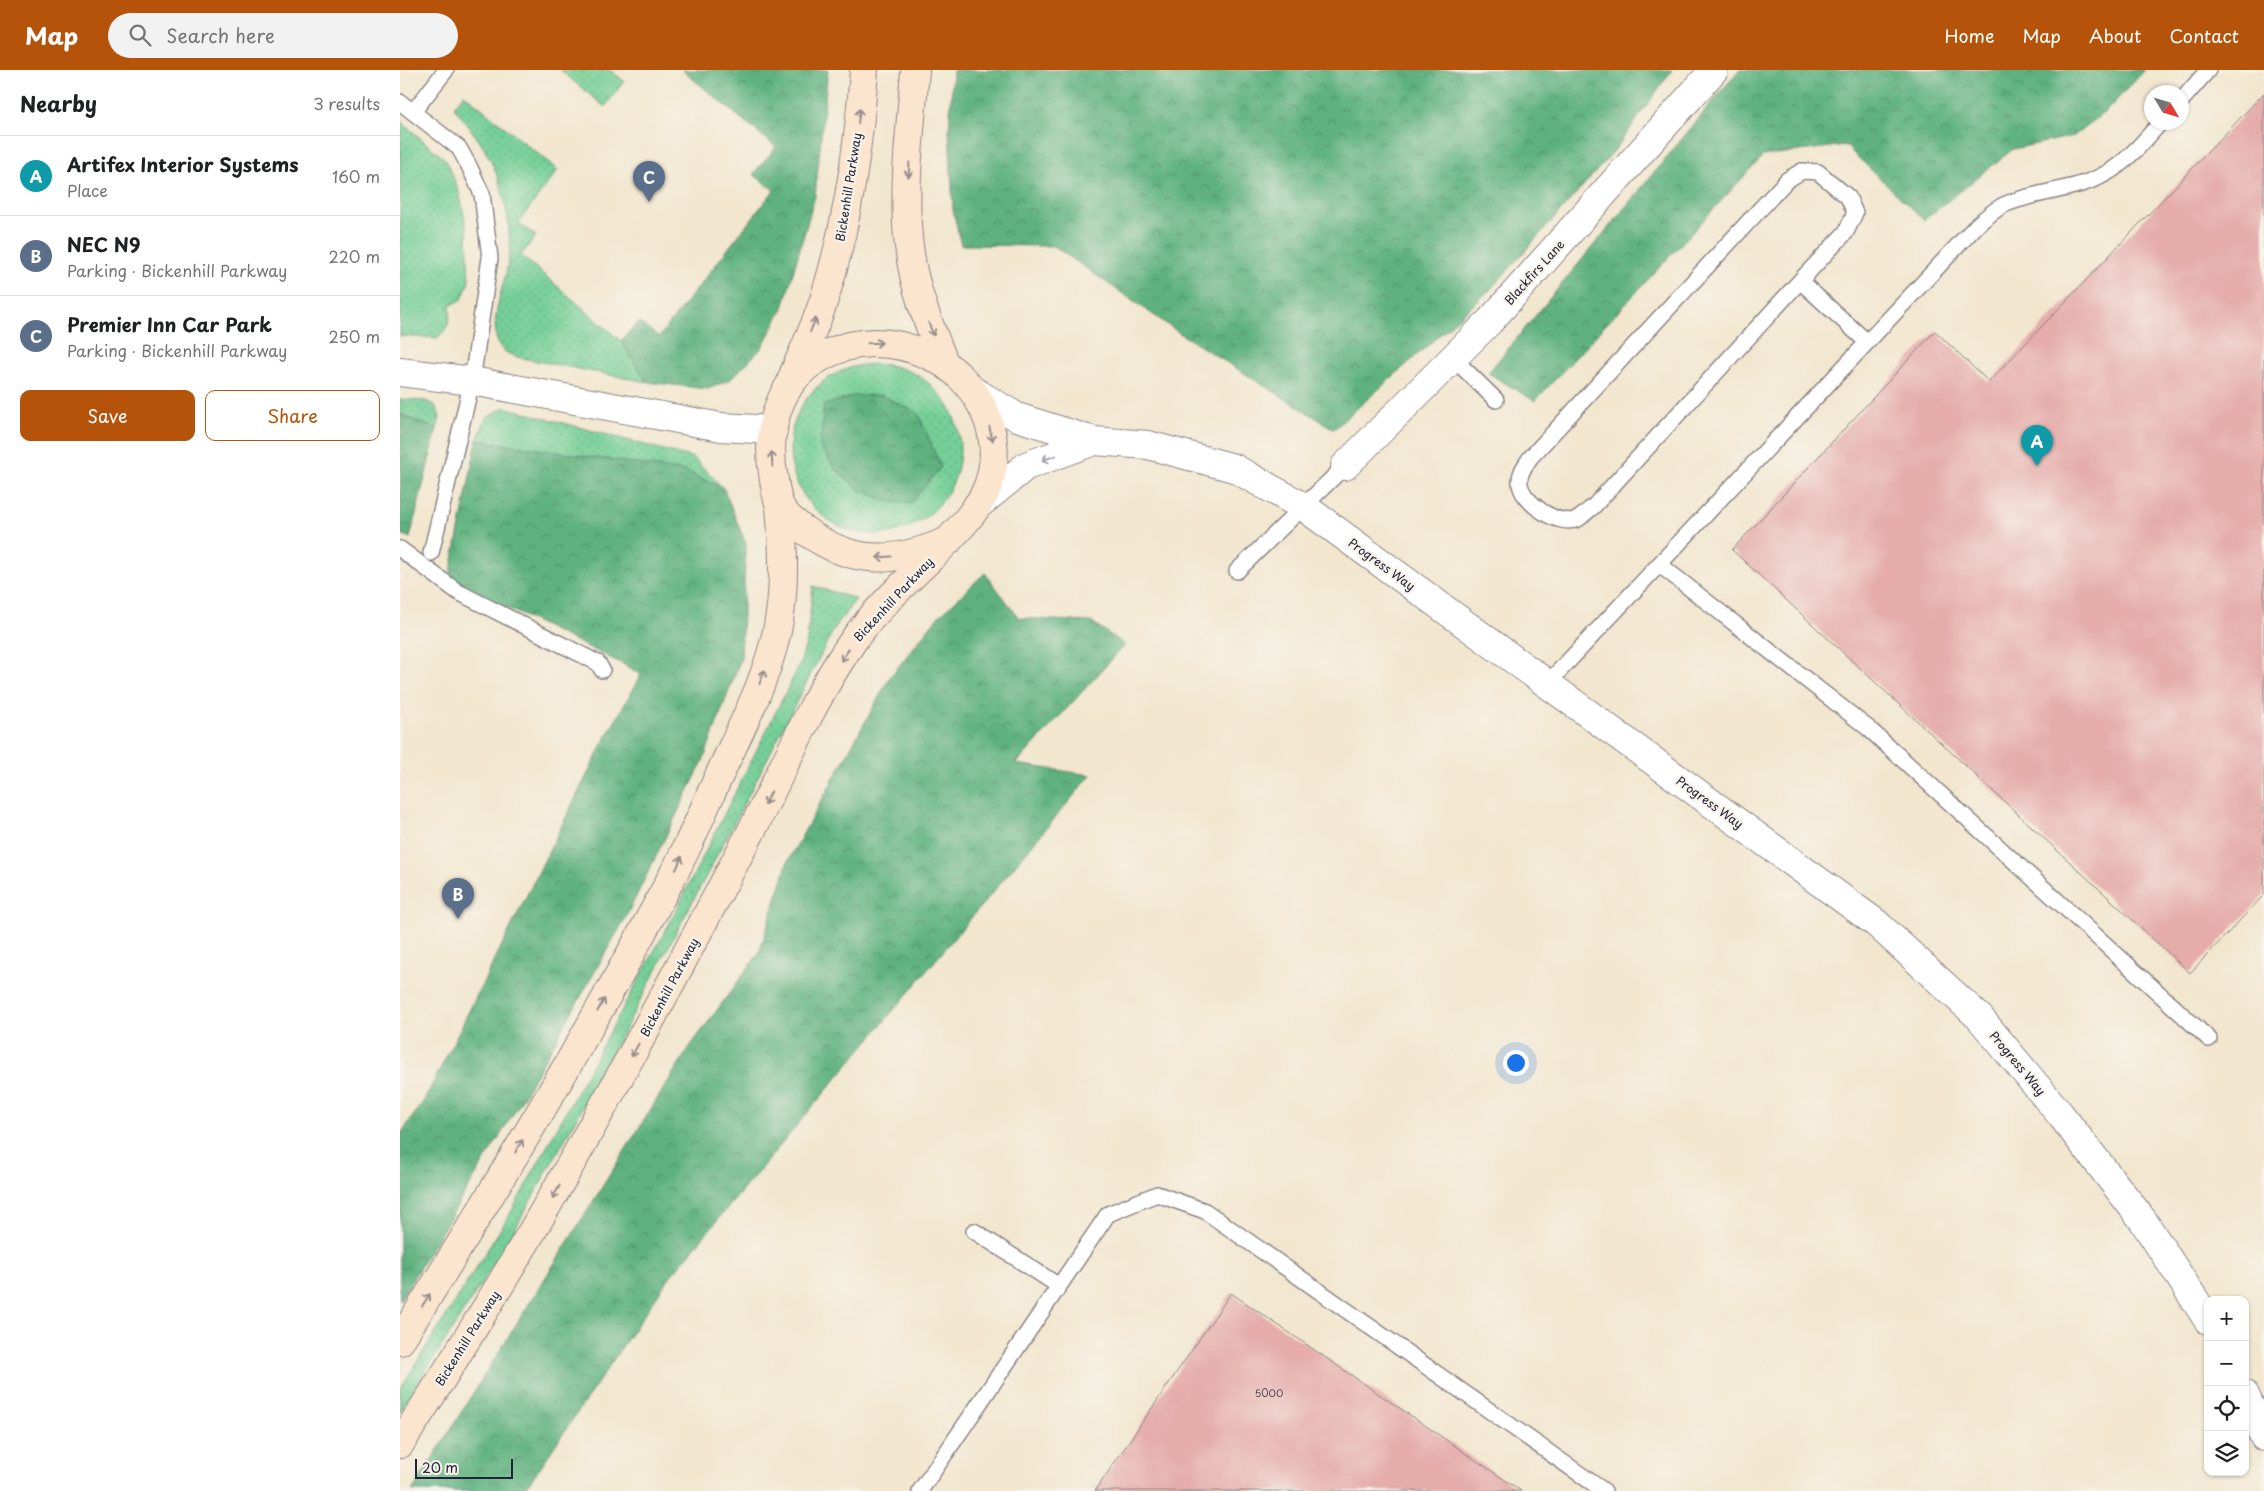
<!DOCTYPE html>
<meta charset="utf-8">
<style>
:root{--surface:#fff;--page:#f2f2f2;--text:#202124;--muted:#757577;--line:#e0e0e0;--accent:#b45309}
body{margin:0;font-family:"Playpen Sans",sans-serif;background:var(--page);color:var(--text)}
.controls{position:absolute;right:15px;bottom:15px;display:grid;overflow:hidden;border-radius:10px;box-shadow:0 1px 4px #0004}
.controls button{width:45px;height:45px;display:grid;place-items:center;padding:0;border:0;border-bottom:1px solid var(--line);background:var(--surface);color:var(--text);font:25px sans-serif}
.compass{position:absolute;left:1744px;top:15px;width:45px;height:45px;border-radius:50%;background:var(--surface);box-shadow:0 1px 4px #0004;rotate:128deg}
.scale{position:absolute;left:15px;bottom:12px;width:98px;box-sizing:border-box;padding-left:5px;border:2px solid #22223b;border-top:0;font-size:14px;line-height:18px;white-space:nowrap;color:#22223b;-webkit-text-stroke:4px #f7f3e8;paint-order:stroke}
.you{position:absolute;left:1115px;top:992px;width:18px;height:18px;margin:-12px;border:4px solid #fff;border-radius:50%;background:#1a73e8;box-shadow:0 0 0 8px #1a73e833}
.badge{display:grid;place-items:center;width:32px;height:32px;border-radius:50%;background:var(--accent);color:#fff;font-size:16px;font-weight:700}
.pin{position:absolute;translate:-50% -41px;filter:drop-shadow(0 1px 2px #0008)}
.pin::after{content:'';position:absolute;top:26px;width:18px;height:15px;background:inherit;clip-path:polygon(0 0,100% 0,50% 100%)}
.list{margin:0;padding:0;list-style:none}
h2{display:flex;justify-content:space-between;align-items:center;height:65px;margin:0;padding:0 20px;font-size:21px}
h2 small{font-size:16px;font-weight:400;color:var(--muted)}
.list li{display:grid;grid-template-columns:32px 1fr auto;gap:15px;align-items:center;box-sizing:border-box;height:80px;padding:0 20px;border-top:1px solid var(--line)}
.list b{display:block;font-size:19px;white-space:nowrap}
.list p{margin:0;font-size:16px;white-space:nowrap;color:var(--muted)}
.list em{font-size:16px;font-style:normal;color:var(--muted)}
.actions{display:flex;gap:10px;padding:15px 20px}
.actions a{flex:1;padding:11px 0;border:1px solid var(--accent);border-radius:10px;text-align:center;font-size:18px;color:var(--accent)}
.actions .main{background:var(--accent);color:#fff}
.icon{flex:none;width:28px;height:28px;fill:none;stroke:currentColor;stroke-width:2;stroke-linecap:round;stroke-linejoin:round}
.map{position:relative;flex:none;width:1864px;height:1421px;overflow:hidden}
header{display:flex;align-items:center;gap:30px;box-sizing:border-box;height:70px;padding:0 25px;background:var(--accent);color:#fff}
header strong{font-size:24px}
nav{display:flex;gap:28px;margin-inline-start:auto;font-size:18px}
.search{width:350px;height:45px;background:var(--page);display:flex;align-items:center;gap:12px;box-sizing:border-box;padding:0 18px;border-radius:28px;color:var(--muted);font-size:19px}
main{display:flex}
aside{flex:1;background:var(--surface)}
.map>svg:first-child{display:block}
.grass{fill:url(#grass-dots);stroke:#4b7868}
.forest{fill:url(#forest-crowns);stroke:#406a5d}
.building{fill:#e5acaa}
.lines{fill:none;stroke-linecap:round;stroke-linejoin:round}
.service-casing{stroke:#8a8484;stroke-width:18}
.minor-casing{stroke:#8a8484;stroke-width:30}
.tertiary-casing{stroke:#8a8484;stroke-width:30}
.secondary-casing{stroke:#8a8484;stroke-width:30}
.service{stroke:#fff;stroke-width:15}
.minor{stroke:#fff;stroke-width:28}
.tertiary{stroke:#fff;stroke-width:28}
.secondary{stroke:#fbe5cf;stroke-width:28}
.oneway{stroke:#998d8c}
.oneway2{stroke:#9c9ca7}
.labels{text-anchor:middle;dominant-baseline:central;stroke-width:4.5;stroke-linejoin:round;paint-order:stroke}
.number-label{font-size:10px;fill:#534457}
.street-label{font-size:12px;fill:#22223b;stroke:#f7f3e8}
</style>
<header>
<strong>Map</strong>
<div class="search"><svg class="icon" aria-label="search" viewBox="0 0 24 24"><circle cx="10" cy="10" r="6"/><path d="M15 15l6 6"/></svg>Search here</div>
<nav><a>Home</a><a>Map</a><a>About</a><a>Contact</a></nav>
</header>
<main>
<aside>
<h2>Nearby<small>3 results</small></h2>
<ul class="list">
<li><span class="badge" style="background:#0f9aa8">A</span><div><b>Artifex Interior Systems</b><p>Place</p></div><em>160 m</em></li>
<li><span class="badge" style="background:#5c6f8a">B</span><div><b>NEC N9</b><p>Parking · Bickenhill Parkway</p></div><em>220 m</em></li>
<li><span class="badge" style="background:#5c6f8a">C</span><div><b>Premier Inn Car Park</b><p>Parking · Bickenhill Parkway</p></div><em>250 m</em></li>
</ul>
<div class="actions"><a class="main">Save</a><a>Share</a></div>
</aside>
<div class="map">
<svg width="1864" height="1421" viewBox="0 0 1864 1421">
<defs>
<pattern id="grass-dots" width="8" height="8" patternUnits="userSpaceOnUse" patternTransform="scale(1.25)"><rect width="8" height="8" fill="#74cf96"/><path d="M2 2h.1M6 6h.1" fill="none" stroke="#64b182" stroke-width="1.8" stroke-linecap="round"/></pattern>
<pattern id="forest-crowns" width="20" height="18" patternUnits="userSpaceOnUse" patternTransform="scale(1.25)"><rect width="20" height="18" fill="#5fb27f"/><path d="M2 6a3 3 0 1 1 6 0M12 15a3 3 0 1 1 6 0" fill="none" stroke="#4e9069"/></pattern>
</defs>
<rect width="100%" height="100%" fill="#f7f3e8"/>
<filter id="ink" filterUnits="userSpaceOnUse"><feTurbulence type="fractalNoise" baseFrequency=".02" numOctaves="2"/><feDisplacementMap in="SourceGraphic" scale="10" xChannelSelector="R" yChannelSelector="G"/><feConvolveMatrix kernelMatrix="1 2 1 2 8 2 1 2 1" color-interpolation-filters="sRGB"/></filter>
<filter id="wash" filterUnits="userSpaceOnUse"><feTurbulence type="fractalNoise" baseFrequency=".0096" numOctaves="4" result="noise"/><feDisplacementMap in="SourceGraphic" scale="20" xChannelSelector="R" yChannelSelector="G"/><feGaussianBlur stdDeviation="1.12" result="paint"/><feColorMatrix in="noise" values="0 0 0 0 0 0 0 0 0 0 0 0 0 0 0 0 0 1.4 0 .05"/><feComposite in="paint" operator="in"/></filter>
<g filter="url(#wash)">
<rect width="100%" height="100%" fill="#f2e6ce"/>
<!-- grass -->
<g class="grass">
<polygon points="160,0 210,0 224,11 205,37"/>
<path d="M64 24 158 100 118 153 136 166 121 185 221 271 247 312 127 289C112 286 99 283 96 266 92 240 106 212 109 187 112 155 103 111 87 84 78 67 65 52 54 37Z"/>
<path d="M0 51 46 90 59 121 67 159 68 188 69 212 62 229 50 236C51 251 48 259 37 268L0 266Z"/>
<circle cx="475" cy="379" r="85"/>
<polygon points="0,329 25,331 35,335 40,347 37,359 2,345 0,346"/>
<polygon points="104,337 294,388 324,419 285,401 77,370 86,348"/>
<polygon points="413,516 456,529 434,559 331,759 198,1010 107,1173 0,1342 0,1319 110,1144 269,854 400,594 407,570"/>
</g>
<!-- forest -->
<g class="forest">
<polygon points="282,0 428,0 415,126 383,238 361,279 330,310 308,319 247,312 221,271 239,252 259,267 374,120 353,104 376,77"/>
<polygon points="553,0 1272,0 1215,80 1090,220 934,359 781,264 654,176 561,175 553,140 549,59"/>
<polygon points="1339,0 1745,0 1706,41 1674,66 1613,79 1524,150 1445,75 1363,86 1135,331 1088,303"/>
<polygon points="481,325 518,343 541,397 510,434 486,431 458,419 435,399 420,376 424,335 452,326"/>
<polygon points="1,345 37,359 10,468 0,463"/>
<polygon points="77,370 285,401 324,419 346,474 341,588 303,691 226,847 124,1026 0,1230 0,1065 25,1029 205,669 241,605 221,593 49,510"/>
<polygon points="585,503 619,548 692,552 725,575 616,694 691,705 269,1208 124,1421 12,1421 289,978 359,883 388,791 490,607 537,548"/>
</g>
<g id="blocks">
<!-- building -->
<g class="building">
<polygon points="1864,23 1864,825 1790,903 1332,480 1535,261 1589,312"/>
<polygon points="831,1223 1121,1421 695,1421"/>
</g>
</g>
</g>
<g filter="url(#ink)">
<use href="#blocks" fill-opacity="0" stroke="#8a8484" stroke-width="1"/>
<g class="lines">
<defs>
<g id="service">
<polyline points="1782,30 1808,0"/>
<polyline points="0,32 59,78 69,96 82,124 90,188 72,311 31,483"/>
<polyline points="13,42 46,0"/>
<path d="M1400 211 1193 437C1188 440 1183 446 1178 449 1159 458 1121 432 1120 413 1119 403 1125 396 1130 388L1387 110 1402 101 1418 102 1448 127 1455 143 1446 162 1400 211 1467 272"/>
<polyline points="1052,287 1096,330"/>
<polyline points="0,479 58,522 198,593 202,600"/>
<polyline points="1260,495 1468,658 1809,969"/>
<polyline points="837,501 945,396"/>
<path d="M1147 614 1578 154C1587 147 1596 138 1606 134 1640 120 1680 121 1712 100 1730 88 1746 69 1761 52"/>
<polyline points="574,1161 659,1216"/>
<polyline points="520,1421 708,1144 757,1124 805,1141 1204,1421"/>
</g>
<g id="minor">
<polyline points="0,302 72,311 321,357 373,360"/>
<polyline points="945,396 1090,251 1314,0"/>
</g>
<g id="tertiary">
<polyline points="572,320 617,347 694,371 748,375 834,398 904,437 1476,853 1579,947 1660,1044 1742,1149 1808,1250"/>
<polyline points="577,436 626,396 694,371"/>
<polyline points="1845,1325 1864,1367"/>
</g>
<g id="secondary">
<path d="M515 0C511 56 501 128 510 183 515 222 530 257 544 292"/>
<path d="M392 308C403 280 418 252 426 223 448 151 459 75 464 0"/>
<path d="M0 1271C96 1118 190 963 274 803 290 773 303 741 317 710 341 657 372 602 380 544 385 508 383 473 380 437"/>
<path d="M0 1374C69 1268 135 1160 196 1049 251 952 303 853 355 754 387 692 414 626 455 568 477 538 507 511 534 485 554 464 577 443 588 416 607 363 576 306 528 285 492 269 453 268 418 289 378 312 366 360 373 404 375 414 376 429 381 438 387 448 397 455 407 462 454 496 496 493 548 471"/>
</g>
</defs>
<!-- service casing -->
<use href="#service" class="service-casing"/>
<!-- minor casing -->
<use href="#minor" class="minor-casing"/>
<!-- tertiary casing -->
<use href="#tertiary" class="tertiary-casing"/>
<!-- secondary casing -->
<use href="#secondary" class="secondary-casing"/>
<!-- service -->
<use href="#service" class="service"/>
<!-- minor -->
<use href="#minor" class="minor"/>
<!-- tertiary -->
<use href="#tertiary" class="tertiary"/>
<!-- secondary -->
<use href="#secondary" class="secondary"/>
</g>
<!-- one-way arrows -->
<defs><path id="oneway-shaft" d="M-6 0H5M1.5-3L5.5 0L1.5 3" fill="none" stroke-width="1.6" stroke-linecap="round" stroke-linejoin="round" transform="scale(1.25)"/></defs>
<g class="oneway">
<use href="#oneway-shaft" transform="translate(459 46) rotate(-83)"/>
<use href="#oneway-shaft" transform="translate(509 100) rotate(93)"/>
<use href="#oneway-shaft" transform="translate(413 255) rotate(-68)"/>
<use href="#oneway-shaft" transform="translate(531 259) rotate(68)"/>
<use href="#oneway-shaft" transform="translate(475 273) rotate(-2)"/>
<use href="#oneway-shaft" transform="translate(591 364) rotate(77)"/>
<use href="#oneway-shaft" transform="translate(372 389) rotate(-93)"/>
<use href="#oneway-shaft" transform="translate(484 487) rotate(176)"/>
<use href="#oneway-shaft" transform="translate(445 585) rotate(122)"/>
<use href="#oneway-shaft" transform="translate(362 607) rotate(-70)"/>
<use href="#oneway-shaft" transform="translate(368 728) rotate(117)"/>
<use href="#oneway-shaft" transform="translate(279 793) rotate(-66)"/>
<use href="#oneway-shaft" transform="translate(201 935) rotate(-61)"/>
<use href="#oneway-shaft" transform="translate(235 980) rotate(119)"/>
<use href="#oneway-shaft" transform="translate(119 1076) rotate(-60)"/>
<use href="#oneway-shaft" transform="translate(156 1122) rotate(119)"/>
<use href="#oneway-shaft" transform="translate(26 1230) rotate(-58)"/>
</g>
<use class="oneway2" href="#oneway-shaft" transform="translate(649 388) rotate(160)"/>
</g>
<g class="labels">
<!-- number labels -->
<g class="number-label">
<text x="869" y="1322">5000</text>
</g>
<!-- street labels -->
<g class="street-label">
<text transform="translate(448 117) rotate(-81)">Bickenhill Parkway</text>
<text transform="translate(1134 202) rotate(-48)">Blackfirs Lane</text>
<text transform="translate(982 494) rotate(36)">Progress Way</text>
<text transform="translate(493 529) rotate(-47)">Bickenhill Parkway</text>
<text transform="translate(1310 732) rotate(36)">Progress Way</text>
<text transform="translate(269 917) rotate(-62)">Bickenhill Parkway</text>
<text transform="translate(1618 993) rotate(50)">Progress Way</text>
<text transform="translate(67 1268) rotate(-58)">Bickenhill Parkway</text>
</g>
</g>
</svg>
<div class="controls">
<button>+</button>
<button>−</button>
<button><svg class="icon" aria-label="locate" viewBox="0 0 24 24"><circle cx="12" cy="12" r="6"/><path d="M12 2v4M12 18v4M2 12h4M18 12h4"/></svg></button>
<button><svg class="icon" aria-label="layers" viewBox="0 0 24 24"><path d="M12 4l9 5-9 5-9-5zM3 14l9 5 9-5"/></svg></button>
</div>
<svg class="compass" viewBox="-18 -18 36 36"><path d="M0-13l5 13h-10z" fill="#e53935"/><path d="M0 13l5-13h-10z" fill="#757577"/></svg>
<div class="scale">20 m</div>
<div class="you"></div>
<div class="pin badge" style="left:1637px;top:396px;background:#0f9aa8">A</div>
<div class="pin badge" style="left:58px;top:849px;background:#5c6f8a">B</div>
<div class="pin badge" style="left:249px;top:132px;background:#5c6f8a">C</div>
</div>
</main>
